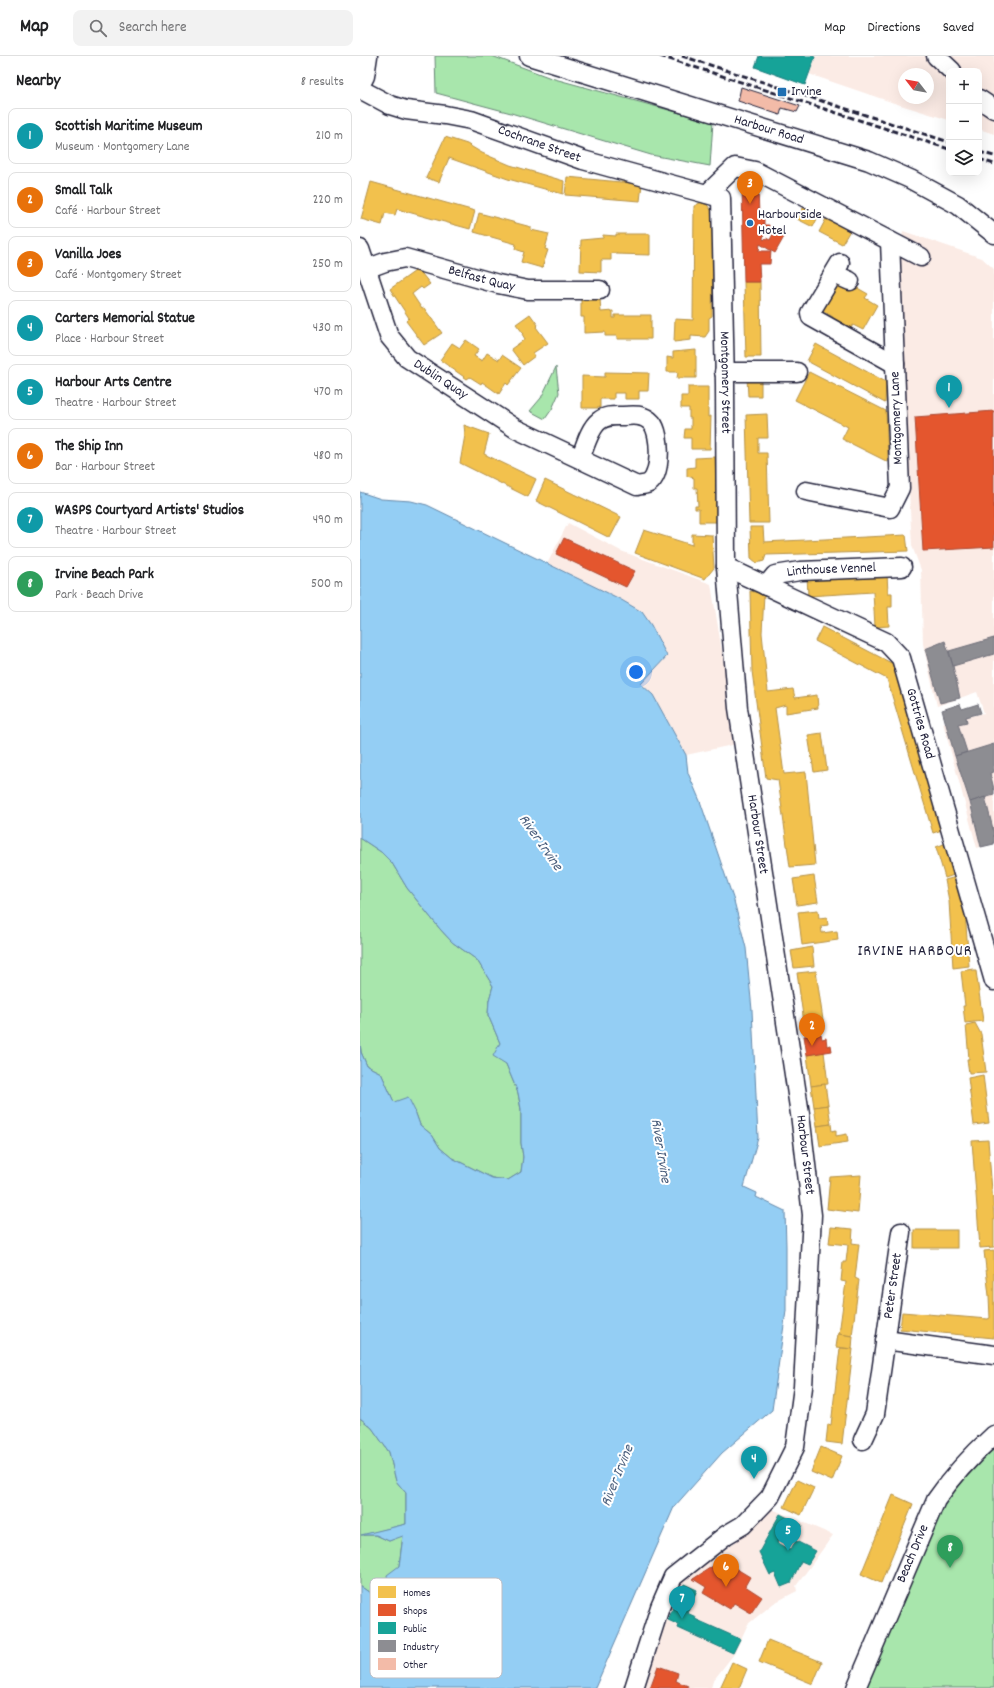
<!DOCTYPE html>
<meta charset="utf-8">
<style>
:root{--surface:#fff;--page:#f2f2f2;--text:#202124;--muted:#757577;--line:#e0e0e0;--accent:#1f6fb2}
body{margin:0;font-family:Dekko,sans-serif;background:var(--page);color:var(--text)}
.controls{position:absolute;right:12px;top:12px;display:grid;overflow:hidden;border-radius:8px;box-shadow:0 4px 16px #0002}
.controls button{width:36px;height:36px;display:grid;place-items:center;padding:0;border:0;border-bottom:1px solid var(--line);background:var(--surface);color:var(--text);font:20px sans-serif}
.compass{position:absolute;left:538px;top:12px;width:36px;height:36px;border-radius:50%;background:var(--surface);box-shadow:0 4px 16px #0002;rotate:301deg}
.you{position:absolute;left:276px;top:616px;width:14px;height:14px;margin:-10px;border:3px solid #fff;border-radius:50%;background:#1a73e8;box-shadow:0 0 0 6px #1a73e833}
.badge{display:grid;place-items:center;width:26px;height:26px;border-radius:50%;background:var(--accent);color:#fff;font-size:13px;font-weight:700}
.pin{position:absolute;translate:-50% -33px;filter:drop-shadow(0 1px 2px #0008)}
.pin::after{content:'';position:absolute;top:21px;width:14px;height:12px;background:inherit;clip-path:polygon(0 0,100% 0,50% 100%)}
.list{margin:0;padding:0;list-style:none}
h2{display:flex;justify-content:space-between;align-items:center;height:52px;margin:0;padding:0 16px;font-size:17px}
h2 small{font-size:13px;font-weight:400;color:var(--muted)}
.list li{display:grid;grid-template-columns:26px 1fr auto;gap:12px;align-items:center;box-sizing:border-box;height:56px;margin:0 8px 8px;padding:0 8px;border:1px solid var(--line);border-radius:8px}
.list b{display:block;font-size:15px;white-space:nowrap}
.list p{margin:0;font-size:13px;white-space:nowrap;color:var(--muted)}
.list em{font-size:13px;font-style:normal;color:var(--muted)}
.icon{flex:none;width:22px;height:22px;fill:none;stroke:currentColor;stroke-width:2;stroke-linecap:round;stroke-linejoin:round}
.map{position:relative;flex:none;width:634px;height:1632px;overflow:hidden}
header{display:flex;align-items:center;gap:24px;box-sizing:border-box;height:56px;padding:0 20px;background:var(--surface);border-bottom:1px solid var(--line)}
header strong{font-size:19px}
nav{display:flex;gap:22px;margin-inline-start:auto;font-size:14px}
.search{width:280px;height:36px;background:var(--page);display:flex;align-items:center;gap:10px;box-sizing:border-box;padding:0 14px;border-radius:8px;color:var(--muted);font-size:15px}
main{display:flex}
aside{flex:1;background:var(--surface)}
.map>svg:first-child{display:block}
.built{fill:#fbebe5;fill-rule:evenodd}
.green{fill:#a8e6ac;stroke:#658474}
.water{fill:#94cef4;stroke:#6689aa}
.homes{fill:#f2c14e;stroke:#b49148}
.shops{fill:#e4572e;stroke:#aa4732}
.public{fill:#17a398;stroke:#1a7c7c}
.industry{fill:#8d8d92;stroke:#6d6d78}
.building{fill:#f3bba8;stroke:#22223b}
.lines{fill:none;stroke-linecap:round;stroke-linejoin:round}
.minor-casing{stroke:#22223b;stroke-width:21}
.minor{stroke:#fff;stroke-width:18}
.rail{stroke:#22223b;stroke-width:3;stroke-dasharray:6 3;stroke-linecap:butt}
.poi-dot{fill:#1f6fb2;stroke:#fff;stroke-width:1.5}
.labels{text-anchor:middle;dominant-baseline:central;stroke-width:4;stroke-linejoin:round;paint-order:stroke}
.poi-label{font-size:14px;fill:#22223b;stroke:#fff;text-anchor:start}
.street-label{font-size:14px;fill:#22223b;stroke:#fff}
.water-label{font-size:15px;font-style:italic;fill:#4a5e7c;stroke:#fff}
.quarter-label{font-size:16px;letter-spacing:1px;fill:#22223b;stroke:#fff}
.key{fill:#fff;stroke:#bdbdc4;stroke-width:1}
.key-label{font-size:11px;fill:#22223b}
</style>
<header>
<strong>Map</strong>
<div class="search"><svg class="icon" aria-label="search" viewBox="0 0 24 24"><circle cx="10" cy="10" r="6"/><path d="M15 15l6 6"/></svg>Search here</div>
<nav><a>Map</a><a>Directions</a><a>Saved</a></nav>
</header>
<main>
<aside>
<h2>Nearby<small>8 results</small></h2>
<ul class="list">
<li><span class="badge" style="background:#0f9aa8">1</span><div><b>Scottish Maritime Museum</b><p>Museum · Montgomery Lane</p></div><em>210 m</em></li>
<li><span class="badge" style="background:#e8710a">2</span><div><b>Small Talk</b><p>Café · Harbour Street</p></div><em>220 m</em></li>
<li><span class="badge" style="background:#e8710a">3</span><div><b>Vanilla Joes</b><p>Café · Montgomery Street</p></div><em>250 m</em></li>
<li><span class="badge" style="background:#0f9aa8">4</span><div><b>Carters Memorial Statue</b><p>Place · Harbour Street</p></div><em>430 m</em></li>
<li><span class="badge" style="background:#0f9aa8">5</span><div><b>Harbour Arts Centre</b><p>Theatre · Harbour Street</p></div><em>470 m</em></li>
<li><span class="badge" style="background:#e8710a">6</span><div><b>The Ship Inn</b><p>Bar · Harbour Street</p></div><em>480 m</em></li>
<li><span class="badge" style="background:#0f9aa8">7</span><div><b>WASPS Courtyard Artists' Studios</b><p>Theatre · Harbour Street</p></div><em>490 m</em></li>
<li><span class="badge" style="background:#2e9e5b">8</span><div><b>Irvine Beach Park</b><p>Park · Beach Drive</p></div><em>500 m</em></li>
</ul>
</aside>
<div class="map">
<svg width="634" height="1632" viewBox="0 0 634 1632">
<rect width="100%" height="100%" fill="#fff"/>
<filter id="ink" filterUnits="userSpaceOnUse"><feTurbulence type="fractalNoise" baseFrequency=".025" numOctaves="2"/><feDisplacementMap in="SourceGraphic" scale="8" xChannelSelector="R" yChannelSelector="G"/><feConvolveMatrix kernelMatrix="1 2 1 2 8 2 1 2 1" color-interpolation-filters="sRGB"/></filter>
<g filter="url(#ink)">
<!-- built -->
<g class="built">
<path d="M396 0H634V78L619 73V15H589V64L534 47ZM544 18H568V42H544Z"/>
<polygon points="543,175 622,202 634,213 634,787 617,792 583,667 624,657 617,636 577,650 563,588 561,514 552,490 537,213"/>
<polygon points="208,467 261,495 351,528 377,688 326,699 293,639 281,628 307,600 291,569 282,556 258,542 187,508"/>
<polygon points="412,1453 473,1479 436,1530 437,1535 414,1547 388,1568 374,1598 353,1625 351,1632 280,1632 312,1532 375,1486"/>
</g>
<!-- green -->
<g class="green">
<polygon points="75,0 132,0 191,22 353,66 350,110 291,99 151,57 76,37"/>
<polygon points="196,311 199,337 192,353 185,363 170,355 181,342"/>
<polygon points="0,782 21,796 32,807 47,832 80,873 92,886 117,904 133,930 129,944 128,959 140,987 146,1008 158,1037 161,1054 161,1087 163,1101 161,1116 148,1124 132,1122 92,1102 80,1092 72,1079 60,1069 55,1055 34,1046 21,1017 7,1010 1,996 0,986"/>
<polygon points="0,1362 12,1372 29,1396 36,1425 46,1437 46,1468 4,1479 16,1479 29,1485 43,1479 39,1510 29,1535 16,1541 0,1530"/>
<polygon points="634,1386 634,1632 496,1632 576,1444"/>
</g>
<!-- water -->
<polygon class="water" points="0,436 21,443 51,445 67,449 258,542 282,556 291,569 307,600 281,628 293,639 326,699 328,717 340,745 374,845 386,892 392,954 398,1082 384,1131 397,1137 396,1141 425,1155 426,1190 426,1255 412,1354 362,1397 314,1451 235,1632 0,1632 0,1530 16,1541 29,1535 27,1519 39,1510 43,1480 29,1485 16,1479 1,1479 46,1468 46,1437 36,1425 29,1396 12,1372 0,1362 0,986 1,996 7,1010 21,1017 34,1046 48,1041 55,1055 60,1069 72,1079 80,1092 92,1102 132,1122 148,1124 161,1116 163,1101 161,1087 161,1053 158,1037 146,1008 133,1000 140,987 128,959 129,944 133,930 117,904 92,886 80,873 47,832 32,807 21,796 0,782"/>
<!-- homes -->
<g class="homes">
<polygon points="85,81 107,88 122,97 150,109 204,125 203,138 148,123 89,102 79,126 66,122"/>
<polygon points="207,121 282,128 280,145 205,139"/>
<polygon points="11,126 115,155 110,173 37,153 35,159 25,157 22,169 1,163"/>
<polygon points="344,145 351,154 354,154 352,260 349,262 349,275 345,281 331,280 331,284 314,286 315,263 333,264 334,150"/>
<polygon points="443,152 458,161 453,171 437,163"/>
<polygon points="119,157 171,171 171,174 189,178 185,193 188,194 182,212 161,206 164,196 155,193 156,188 114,176"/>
<polygon points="468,159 492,171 482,188 459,176"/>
<polygon points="256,178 290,178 290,199 256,198 256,197 251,197 251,204 241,204 241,216 220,215 221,184 243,182 243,179 256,180"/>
<polygon points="58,213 70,228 63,233 61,231 52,238 62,253 64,252 82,277 64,289 46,265 49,262 30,233"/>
<polygon points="384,226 400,226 401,301 386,301"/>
<polygon points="478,228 490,235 494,230 508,238 505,242 517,249 503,274 493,269 488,276 471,266 473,261 462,254"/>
<polygon points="221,243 240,243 241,256 253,255 253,262 255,262 255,259 291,259 291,283 257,283 257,280 245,280 245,276 224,277 224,261 221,261"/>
<polygon points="170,258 178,269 176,271 188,287 173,297 175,300 163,309 151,293 165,283 162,278 163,277 156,268"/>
<polygon points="106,284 119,293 114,300 122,305 127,297 139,304 142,299 161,312 148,329 146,327 139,338 122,326 121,328 110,321 107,323 80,304 92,287 100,292"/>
<polygon points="456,288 526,326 525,347 447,305"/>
<polygon points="336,294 336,322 317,322 318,316 307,316 307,301 313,302 313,296"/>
<polygon points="245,316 289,317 288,335 279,335 279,343 265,343 265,337 254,337 254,343 240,343 240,352 222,352 222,320 245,321"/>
<polygon points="449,316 526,355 528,406 482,383 488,371 435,344"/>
<polygon points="387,322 401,322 401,340 388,340"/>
<polygon points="328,331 348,331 348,361 351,360 350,393 331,393 331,382 324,382 325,373 331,373 331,362 329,362 329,352 321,352 321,340 328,340"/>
<polygon points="407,358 408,382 398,382 398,397 407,397 409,467 389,467 386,359"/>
<polygon points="104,369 129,378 124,398 176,423 168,441 100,407 105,379"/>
<polygon points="355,401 357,466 339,466 339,453 335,453 335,450 338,450 337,432 334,432 334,422 327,420 327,412 335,411 335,402"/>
<polygon points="185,424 261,461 250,482 176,445"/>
<polygon points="390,471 403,471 404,486 546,479 548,495 406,499 404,505 397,507 391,502"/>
<polygon points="284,474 332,489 332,478 352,479 354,512 345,523 275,497"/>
<polygon points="527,518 528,537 532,537 532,551 528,551 529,570 515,571 513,536 448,540 447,520"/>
<polygon points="390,535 404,538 402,577 408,636 433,633 435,642 457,639 458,652 426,657 426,649 415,652 424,718 446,716 455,809 430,811 418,724 406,722 392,615"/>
<polygon points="462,571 539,611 588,772 573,777 527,623 455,585"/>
<polygon points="462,677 467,714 454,716 448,679"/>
<polygon points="589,786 597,818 585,822 576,791"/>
<polygon points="454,820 458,846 437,849 433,823"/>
<polygon points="600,820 604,842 609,910 593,912 589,845 585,824"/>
<polygon points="458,854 459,862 467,861 468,869 461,870 462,877 477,875 478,884 442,889 438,856"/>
<polygon points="452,891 454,910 434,912 431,895"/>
<polygon points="613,913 613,915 616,915 623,965 605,967 603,950 605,950 601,915"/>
<polygon points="456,915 464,971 445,974 437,917"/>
<polygon points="615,967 621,978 626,1016 609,1017 607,1003 609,1003 606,969"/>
<polygon points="464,996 468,1028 451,1030 447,999"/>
<polygon points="623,1019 629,1067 614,1069 608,1022"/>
<polygon points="465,1028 468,1049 454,1051 451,1030"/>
<polygon points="468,1049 471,1068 457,1070 454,1051"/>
<polygon points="471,1068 472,1075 476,1074 476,1080 487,1078 488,1086 460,1090 457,1070"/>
<polygon points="628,1084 634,1160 634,1191 620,1192 612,1085"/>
<polygon points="501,1119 498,1157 467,1153 470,1121"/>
<polygon points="471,1171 493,1173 492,1187 499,1188 495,1222 499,1224 492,1280 479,1278 486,1226 481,1225 483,1206 486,1206 488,1189 469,1187"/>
<rect x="554" y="1174" width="43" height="18"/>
<polygon points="634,1194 634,1282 540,1273 542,1256 628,1263 630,1262 629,1240 624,1195"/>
<polygon points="478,1278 493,1280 492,1293 476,1291"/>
<polygon points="480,1292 493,1293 482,1388 466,1386 468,1368 471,1369"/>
<polygon points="461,1391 482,1400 472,1425 451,1416"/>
<polygon points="437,1424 454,1432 441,1459 424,1451"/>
<polygon points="533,1439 553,1448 521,1527 501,1518"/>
<polygon points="408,1584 462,1606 453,1628 399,1606"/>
<polygon points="372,1606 387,1613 379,1632 360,1632"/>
</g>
<!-- shops -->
<g class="shops">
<polygon points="382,131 398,131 399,160 404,160 404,169 409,169 409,176 404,177 403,183 404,184 406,182 410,184 414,176 424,181 415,197 400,188 399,195 411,195 410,208 399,208 400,226 384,226"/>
<polygon points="634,355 634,491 563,495 555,361"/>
<polygon points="204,482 275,515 266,531 196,498"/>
<polygon points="461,978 462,983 466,982 467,990 471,989 472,995 447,999 444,980"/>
<polygon points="362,1504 390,1521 385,1530 402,1541 391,1557 374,1547 370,1553 343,1537 346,1531 333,1523"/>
<polygon points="298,1610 318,1617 316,1625 328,1630 327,1632 290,1632"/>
</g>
<!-- public -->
<g class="public">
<polygon points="399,0 452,0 455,1 445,29 395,11"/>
<polygon points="420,1458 442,1469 431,1488 420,1482 417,1487 430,1494 436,1485 456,1495 448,1508 441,1505 431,1527 421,1531 415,1517 410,1519 399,1496"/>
<polygon points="324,1528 337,1534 327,1557 336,1561 335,1563 380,1583 373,1597 318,1572 319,1569 308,1564"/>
</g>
<!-- industry -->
<g class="industry">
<polygon points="634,582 634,598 593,610 589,595"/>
<polygon points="585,585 593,610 600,642 580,647 565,593"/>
<polygon points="600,648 602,653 618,648 621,657 606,661 607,666 598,668 607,696 595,700 582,654"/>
<polygon points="634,688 634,716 630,717 634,733 634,739 610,746 595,700"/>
<polygon points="625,741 634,777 634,788 621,791 610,746"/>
</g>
<!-- building -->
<polygon class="building" points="381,31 440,50 437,56 422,52 420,59 378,45"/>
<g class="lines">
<defs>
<g id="minor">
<path id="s1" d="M169 0 509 105 550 123 598 149 634 178"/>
<polyline points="576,0 592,15"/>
<polyline points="0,30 5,20 8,0"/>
<path id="s2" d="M0 33 30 49 46 54 85 59 111 64 223 104 361 142 365 328 366 511 372 583 378 652 440 1058 452 1159 443 1331 435 1391 410 1441 383 1469 366 1479 313 1521 300 1551 274 1632"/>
<polyline points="619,43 634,53"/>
<polyline points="347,138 375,111 395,115 561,201"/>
<path id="s3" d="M0 193 29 280 47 302 156 373 277 430C280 429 286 429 289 427 302 418 301 378 292 367 284 358 273 359 263 360 254 360 246 359 239 365 229 373 225 391 220 403"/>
<polyline points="480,207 450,257 451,261 535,308"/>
<path id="s4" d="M6 213 25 206 45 202 138 228 168 234H240"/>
<polyline points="474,218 490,225"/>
<polyline points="364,316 437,316"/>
<polyline points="446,435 530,452 540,432 530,185"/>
<path id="s5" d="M366 511 526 586 541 602 634 925"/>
<path id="s6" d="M406 530 415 519 440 515 542 511"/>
<polyline points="525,1284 634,1299"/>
<path id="s7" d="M503 1384 515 1358 541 1176"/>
<path id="s8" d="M496 1632 576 1444C593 1419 612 1399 634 1379"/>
</g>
</defs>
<!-- minor casing -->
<use href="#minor" class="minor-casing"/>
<!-- minor -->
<use href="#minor" class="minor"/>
<!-- rail -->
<g class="rail">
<polyline points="300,0 589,93"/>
<polyline points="322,0 589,86"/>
<polyline points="619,96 634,100"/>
<polyline points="619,103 634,108"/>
</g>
</g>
</g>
<!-- markers -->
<g class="poi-dot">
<rect x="417" y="31" width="10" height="10" rx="2"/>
<circle cx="390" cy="167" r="4"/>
</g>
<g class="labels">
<!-- poi labels -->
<g class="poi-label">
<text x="431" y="36">Irvine</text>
<text x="398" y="159">Harbourside<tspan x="398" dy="16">Hotel</tspan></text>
</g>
<!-- street labels -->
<g class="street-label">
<text stroke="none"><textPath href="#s1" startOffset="251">Harbour Road</textPath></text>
<text stroke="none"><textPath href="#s2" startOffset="189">Cochrane Street</textPath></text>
<text stroke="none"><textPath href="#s4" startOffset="120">Belfast Quay</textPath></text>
<text stroke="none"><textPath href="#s3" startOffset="160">Dublin Quay</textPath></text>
<text stroke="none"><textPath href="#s2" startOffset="563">Montgomery Street</textPath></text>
<text transform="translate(537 362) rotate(-92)">Montgomery Lane</text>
<text stroke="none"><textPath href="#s6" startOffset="71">Linthouse Vennel</textPath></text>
<text stroke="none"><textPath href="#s5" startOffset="267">Gottries Road</textPath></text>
<text stroke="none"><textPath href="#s2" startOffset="1017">Harbour Street</textPath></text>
<text stroke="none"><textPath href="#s2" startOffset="1341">Harbour Street</textPath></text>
<text stroke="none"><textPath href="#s7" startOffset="158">Peter Street</textPath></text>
<text stroke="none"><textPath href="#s8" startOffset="146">Beach Drive</textPath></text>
</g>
<!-- water labels -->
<g class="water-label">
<text transform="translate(180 787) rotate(55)">River Irvine</text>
<text transform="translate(300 1095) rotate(81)">River Irvine</text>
<text transform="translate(258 1420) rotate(-68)">River Irvine</text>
</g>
<!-- quarter labels -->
<g class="quarter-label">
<text x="555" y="895">IRVINE HARBOUR</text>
</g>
</g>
<!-- legend -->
<rect x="10" y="1522" width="132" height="100" rx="6" class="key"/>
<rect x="18" y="1530" width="18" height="12" fill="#f2c14e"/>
<rect x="18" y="1548" width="18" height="12" fill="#e4572e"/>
<rect x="18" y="1566" width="18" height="12" fill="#17a398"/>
<rect x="18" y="1584" width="18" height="12" fill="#8d8d92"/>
<rect x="18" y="1602" width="18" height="12" fill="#f3bba8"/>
<g class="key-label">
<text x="43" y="1540">Homes</text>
<text x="43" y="1558">Shops</text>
<text x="43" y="1576">Public</text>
<text x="43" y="1594">Industry</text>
<text x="43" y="1612">Other</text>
</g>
</svg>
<div class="controls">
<button>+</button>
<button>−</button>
<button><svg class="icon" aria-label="layers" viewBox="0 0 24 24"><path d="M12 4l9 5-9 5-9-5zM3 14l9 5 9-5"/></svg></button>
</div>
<svg class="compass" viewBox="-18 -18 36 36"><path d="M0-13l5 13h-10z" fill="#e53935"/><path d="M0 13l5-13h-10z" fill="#757577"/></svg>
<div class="you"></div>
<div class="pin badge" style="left:589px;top:352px;background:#0f9aa8">1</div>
<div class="pin badge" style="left:452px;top:990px;background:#e8710a">2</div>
<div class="pin badge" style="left:390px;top:148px;background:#e8710a">3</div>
<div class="pin badge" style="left:394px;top:1423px;background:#0f9aa8">4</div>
<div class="pin badge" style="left:428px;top:1495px;background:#0f9aa8">5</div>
<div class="pin badge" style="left:366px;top:1531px;background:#e8710a">6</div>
<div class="pin badge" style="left:322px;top:1563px;background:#0f9aa8">7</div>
<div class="pin badge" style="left:590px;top:1512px;background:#2e9e5b">8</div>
</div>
</main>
